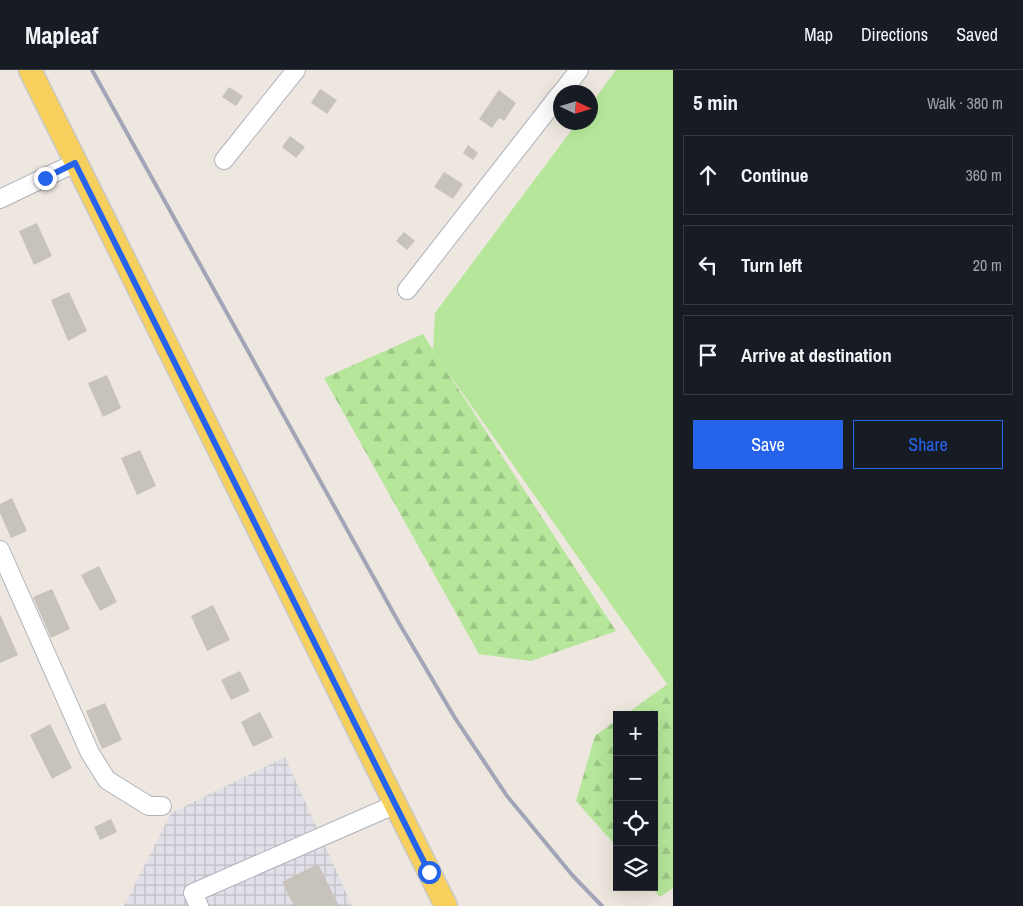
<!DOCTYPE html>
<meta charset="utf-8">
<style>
:root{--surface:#171b24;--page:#242831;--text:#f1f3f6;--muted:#9ea1a6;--line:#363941;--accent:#2563eb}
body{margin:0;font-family:"Archivo Narrow",sans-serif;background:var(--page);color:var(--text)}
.controls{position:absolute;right:15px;bottom:15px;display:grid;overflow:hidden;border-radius:0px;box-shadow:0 5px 20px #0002}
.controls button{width:45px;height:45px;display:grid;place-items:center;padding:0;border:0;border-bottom:1px solid var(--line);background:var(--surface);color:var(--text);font:25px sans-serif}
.compass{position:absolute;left:553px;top:15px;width:45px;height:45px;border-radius:50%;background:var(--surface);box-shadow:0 5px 20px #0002;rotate:94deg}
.stop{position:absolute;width:15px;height:15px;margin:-11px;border:4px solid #2563eb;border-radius:50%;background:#fff}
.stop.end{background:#2563eb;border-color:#fff;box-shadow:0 1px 5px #0008}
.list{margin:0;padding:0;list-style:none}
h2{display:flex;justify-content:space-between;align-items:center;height:65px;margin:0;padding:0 20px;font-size:21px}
h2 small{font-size:16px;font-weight:400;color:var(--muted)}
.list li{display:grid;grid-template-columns:32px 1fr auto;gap:15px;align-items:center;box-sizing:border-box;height:80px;margin:0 10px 10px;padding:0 10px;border:1px solid var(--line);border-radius:0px}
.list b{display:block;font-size:19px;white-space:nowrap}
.list em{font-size:16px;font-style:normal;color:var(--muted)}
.actions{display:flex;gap:10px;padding:15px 20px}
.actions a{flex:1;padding:11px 0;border:1px solid var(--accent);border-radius:0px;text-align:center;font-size:18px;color:var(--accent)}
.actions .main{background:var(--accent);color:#fff}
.icon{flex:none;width:28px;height:28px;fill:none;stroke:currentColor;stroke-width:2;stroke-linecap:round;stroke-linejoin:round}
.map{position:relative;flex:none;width:673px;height:836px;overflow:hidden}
header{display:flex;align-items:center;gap:30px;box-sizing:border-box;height:70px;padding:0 25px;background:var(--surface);border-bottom:1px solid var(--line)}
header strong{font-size:24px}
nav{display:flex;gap:28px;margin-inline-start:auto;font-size:18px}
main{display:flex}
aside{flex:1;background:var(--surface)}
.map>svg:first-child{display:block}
.industrial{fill:url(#industrial-grid)}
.grass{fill:#b5e69a}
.forest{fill:url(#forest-firs)}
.building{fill:#c7c2ba}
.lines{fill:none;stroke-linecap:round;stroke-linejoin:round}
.minor-casing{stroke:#afb2bd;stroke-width:20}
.major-casing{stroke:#c8c8c8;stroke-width:25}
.minor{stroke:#fff;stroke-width:18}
.major{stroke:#f6cf5d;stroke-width:22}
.rail{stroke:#a1a5b7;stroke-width:4}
.route{stroke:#2563eb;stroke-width:6}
</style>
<header>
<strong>Mapleaf</strong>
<nav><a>Map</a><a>Directions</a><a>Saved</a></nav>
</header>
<main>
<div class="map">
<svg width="673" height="836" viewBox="0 0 673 836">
<defs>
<pattern id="industrial-grid" width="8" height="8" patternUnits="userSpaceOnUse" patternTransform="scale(1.25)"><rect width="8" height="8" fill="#e1dfe7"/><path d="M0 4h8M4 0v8" fill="none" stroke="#c1c0c6"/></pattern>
<pattern id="forest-firs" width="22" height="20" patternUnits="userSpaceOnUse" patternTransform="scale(1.25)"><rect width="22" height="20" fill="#b5e69a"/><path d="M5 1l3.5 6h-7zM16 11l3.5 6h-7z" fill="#9cc685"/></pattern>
</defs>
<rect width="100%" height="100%" fill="#eee7df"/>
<!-- industrial -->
<polygon class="industrial" points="285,687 352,836 124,836 171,743"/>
<!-- grass -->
<polygon class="grass" points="616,0 673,0 673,610 667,614 433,281 435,243 577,53 590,52 591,34"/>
<!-- forest -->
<g class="forest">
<polygon points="423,264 433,280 616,561 531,591 479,584 324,308"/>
<polygon points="673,610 673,818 660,827 651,817 654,817 654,645 625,645"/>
<polygon points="617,650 617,777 576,731 595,666"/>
</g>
<!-- building -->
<g class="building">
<polygon points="229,17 243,26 236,36 222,27"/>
<polygon points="320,19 337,30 327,44 311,33"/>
<polygon points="499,20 516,33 504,51 499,48 492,58 479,49"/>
<polygon points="290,66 305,77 296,88 282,77"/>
<polygon points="468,75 478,83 473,90 463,83"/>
<polygon points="444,102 463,114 453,129 434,117"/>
<polygon points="37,153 52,186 34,195 19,161"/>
<polygon points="404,162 415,171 407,180 396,171"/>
<polygon points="69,222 87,261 68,271 51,230"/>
<polygon points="107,305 121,338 103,347 88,313"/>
<polygon points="140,380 156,416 137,425 121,388"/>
<polygon points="12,428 27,461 11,468 0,443 0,434"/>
<polygon points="99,496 117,532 100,541 81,505"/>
<polygon points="52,519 70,559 51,568 33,527"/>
<polygon points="213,535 230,570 207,581 191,546"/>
<polygon points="0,544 18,585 0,593"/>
<polygon points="240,601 250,621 231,630 221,610"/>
<polygon points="105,633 122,670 102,679 86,641"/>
<polygon points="260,642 273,667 253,677 241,652"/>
<polygon points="50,654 72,698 52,709 30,665"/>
<polygon points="111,749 117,762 100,770 94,757"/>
<polygon points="318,794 339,836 294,836 282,812"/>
</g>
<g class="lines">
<defs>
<g id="minor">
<polyline points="562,22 579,0"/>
<polyline points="224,90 296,0"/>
<polyline points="0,129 75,93"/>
<polyline points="407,220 560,24"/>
<polyline points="0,480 90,683 107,710 149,736 162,736"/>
<polyline points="199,836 193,823 394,735"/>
</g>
<polyline id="major" points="30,0 446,836"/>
</defs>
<!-- minor casing -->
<use href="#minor" class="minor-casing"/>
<!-- major casing -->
<use href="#major" class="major-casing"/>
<!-- minor -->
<use href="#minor" class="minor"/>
<!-- major -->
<use href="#major" class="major"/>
<!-- rail -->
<polyline class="rail" points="92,0 399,553 455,648 507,726 573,806 602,836"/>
</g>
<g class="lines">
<!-- route -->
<polyline class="route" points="45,108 75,93 429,802"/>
</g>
</svg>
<div class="controls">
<button>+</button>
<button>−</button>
<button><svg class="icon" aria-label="locate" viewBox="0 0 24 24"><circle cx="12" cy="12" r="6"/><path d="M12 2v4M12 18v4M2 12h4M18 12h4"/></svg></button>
<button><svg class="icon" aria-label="layers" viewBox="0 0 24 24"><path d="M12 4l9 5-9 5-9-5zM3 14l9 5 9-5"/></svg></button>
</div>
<svg class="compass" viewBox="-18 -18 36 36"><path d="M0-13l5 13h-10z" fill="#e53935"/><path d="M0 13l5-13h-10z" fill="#9ea1a6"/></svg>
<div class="stop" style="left:429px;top:802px"></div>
<div class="stop end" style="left:45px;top:108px"></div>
</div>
<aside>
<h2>5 min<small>Walk · 380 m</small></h2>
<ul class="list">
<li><svg class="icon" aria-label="ahead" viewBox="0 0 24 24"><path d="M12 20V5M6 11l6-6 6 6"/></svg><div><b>Continue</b></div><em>360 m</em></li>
<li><svg class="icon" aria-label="left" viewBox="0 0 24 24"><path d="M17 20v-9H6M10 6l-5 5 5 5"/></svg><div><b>Turn left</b></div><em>20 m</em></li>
<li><svg class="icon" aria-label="arrive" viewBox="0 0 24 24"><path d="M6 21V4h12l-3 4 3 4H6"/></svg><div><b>Arrive at destination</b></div></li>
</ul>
<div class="actions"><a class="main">Save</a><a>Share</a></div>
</aside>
</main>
